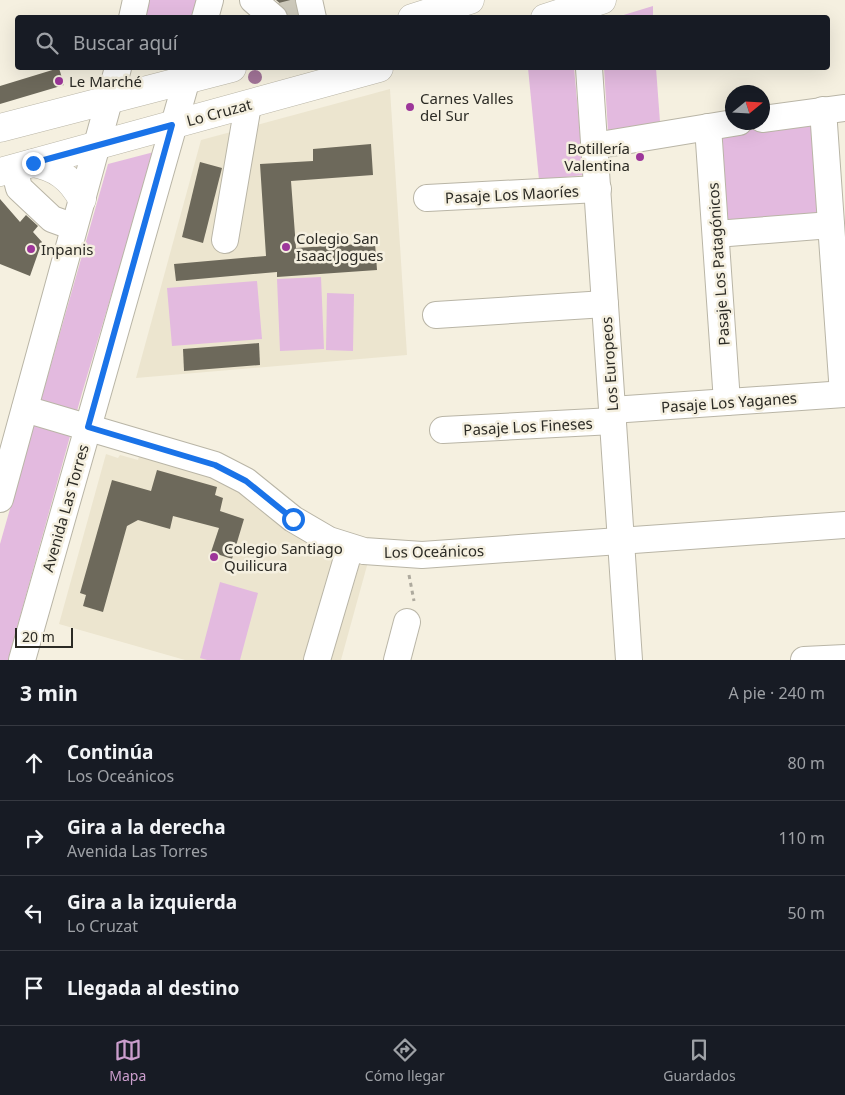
<!DOCTYPE html>
<html lang="es">
<meta charset="utf-8">
<style>
:root{--surface:#171b24;--page:#242831;--text:#f1f3f6;--muted:#9ea1a6;--line:#363941;--accent:#cb9ecd}
body{margin:0;font-family:"Noto Sans",sans-serif;background:var(--page);color:var(--text)}
.compass{position:absolute;left:725px;top:85px;width:45px;height:45px;border-radius:50%;background:var(--surface);box-shadow:0 5px 20px #0002;rotate:72deg}
.scale{position:absolute;left:15px;bottom:12px;width:58px;box-sizing:border-box;padding-left:5px;border:2px solid #2c2b25;border-top:0;font-size:14px;line-height:18px;white-space:nowrap;color:#2c2b25;-webkit-text-stroke:4px #f5f0e0;paint-order:stroke}
.stop{position:absolute;width:15px;height:15px;margin:-11px;border:4px solid #1a73e8;border-radius:50%;background:#fff}
.stop.end{background:#1a73e8;border-color:#fff;box-shadow:0 1px 5px #0008}
.list{margin:0;padding:0;list-style:none}
h2{display:flex;justify-content:space-between;align-items:center;height:65px;margin:0;padding:0 20px;font-size:21px}
h2 small{font-size:16px;font-weight:400;color:var(--muted)}
.list li{display:grid;grid-template-columns:32px 1fr auto;gap:15px;align-items:center;box-sizing:border-box;height:75px;padding:0 20px;border-top:1px solid var(--line)}
.list b{display:block;font-size:19px;white-space:nowrap}
.list p{margin:0;font-size:16px;white-space:nowrap;color:var(--muted)}
.list em{font-size:16px;font-style:normal;color:var(--muted)}
.icon{flex:none;width:28px;height:28px;fill:none;stroke:currentColor;stroke-width:2;stroke-linecap:round;stroke-linejoin:round}
.map{position:relative;flex:none;width:845px;height:660px;overflow:hidden}
.search{position:absolute;background:var(--surface);box-shadow:0 5px 20px #0002;left:15px;right:15px;top:15px;height:55px;display:flex;align-items:center;gap:12px;box-sizing:border-box;padding:0 18px;border-radius:5px;color:var(--muted);font-size:19px}
.sheet{height:365px;background:var(--surface)}
nav{display:flex;justify-content:space-around;align-items:center;box-sizing:border-box;height:70px;border-top:1px solid var(--line);background:var(--surface);font-size:14px;color:var(--muted)}
nav a{display:grid;justify-items:center;gap:2px}
nav .on{color:var(--accent)}
.map>svg:first-child{display:block}
.built{fill:#ece5cf}
.green{fill:#e3badf}
.building{fill:#6d695b}
.lines{fill:none;stroke-linecap:round;stroke-linejoin:round}
.minor-tunnel{stroke:#cdc9bb;stroke-width:26;stroke-dasharray:26 13;stroke-linecap:butt}
.minor-casing{stroke:#b9b5a6;stroke-width:28}
.major-casing{stroke:#b9b5a6;stroke-width:29}
.path{stroke:#aeaa9e;stroke-width:3;stroke-dasharray:4 4;stroke-linecap:butt}
.minor{stroke:#fff;stroke-width:26}
.major{stroke:#fff;stroke-width:28}
.tree{fill:#a27498}
.route{stroke:#1a73e8;stroke-width:6}
.poi-dot{fill:#9d369a;stroke:#f5f0e0;stroke-width:2}
.labels{text-anchor:middle;dominant-baseline:central;stroke-width:5;stroke-linejoin:round;paint-order:stroke}
.poi-label{font-size:15px;fill:#2c2b25;stroke:#f5f0e0;text-anchor:start}
.street-label{font-size:15px;fill:#2c2b25;stroke:#f5f0e0}
</style>
<div class="map">
<svg width="845" height="660" viewBox="0 0 845 660">
<rect width="100%" height="100%" fill="#f5f0e0"/>
<!-- built -->
<g class="built">
<polygon points="390,89 407,355 136,378 201,140"/>
<polygon points="140,453 193,467 368,562 341,660 185,660 59,624 106,454 118,458 120,455 138,460"/>
</g>
<!-- green -->
<g class="green">
<polygon points="144,0 199,0 194,17 139,18"/>
<polygon points="653,6 653,17 617,17"/>
<polygon points="528,68 574,68 584,175 539,180"/>
<polygon points="604,68 656,68 660,122 608,131"/>
<polygon points="815,124 819,220 725,226 717,133"/>
<polygon points="154,152 82,393 8,660 0,660 0,544 108,164"/>
<polygon points="321,277 324,349 280,351 277,279"/>
<polygon points="257,281 262,339 172,346 167,288"/>
<polygon points="327,293 354,294 353,351 326,350"/>
<polygon points="220,582 258,593 240,660 207,660 200,658"/>
</g>
<!-- building -->
<g class="building">
<polygon points="276,0 294,0 298,18 289,18 288,13 284,7"/>
<polygon points="59,68 64,85 0,104 0,86"/>
<polygon points="371,144 373,175 291,181 296,248 375,243 377,270 277,277 277,272 176,281 174,264 266,256 260,164 313,161 313,149"/>
<polygon points="200,162 222,168 203,243 182,237"/>
<polygon points="0,199 20,222 26,215 38,226 33,232 42,242 30,276 0,264"/>
<polygon points="259,343 260,365 184,371 183,349"/>
<polygon points="157,470 217,487 215,495 223,498 220,511 244,519 232,559 211,552 219,528 173,516 170,529 138,520 127,526 103,612 83,606 86,595 80,593 112,480 151,491"/>
</g>
<g class="lines">
<!-- minor-tunnel -->
<polyline class="minor-tunnel" points="280,16 304,10"/>
<defs>
<g id="minor">
<polyline points="253,0 274,18"/>
<polyline points="309,0 313,18"/>
<polyline points="132,18 136,0"/>
<polyline points="205,18 210,0"/>
<polyline points="589,68 629,660"/>
<polyline points="823,110 843,394"/>
<polyline points="762,119 845,108"/>
<polyline points="708,127 727,402"/>
<polyline points="594,146 739,122"/>
<polyline points="14,168 19,188 52,219 74,227"/>
<polyline points="427,198 598,189"/>
<polyline points="716,234 831,225"/>
<polyline points="225,240 248,105"/>
<polyline points="436,315 605,304"/>
<polyline points="25,409 215,465 246,481 293,519 329,540 364,551 422,555 845,525"/>
<polyline points="612,410 845,394"/>
<polyline points="443,430 613,421"/>
<polyline points="0,499 118,68"/>
<polyline points="22,660 190,68"/>
<polyline points="317,660 350,548"/>
<polyline points="397,660 407,622"/>
<polyline points="804,660 845,658"/>
</g>
<g id="major">
<polyline points="412,18 470,0"/>
<polyline points="545,18 602,0"/>
<polyline points="0,128 232,68"/>
<path d="M33 163C56 167 71 178 82 199"/>
<polyline points="0,172 379,68"/>
</g>
</defs>
<!-- minor casing -->
<use href="#minor" class="minor-casing"/>
<!-- major casing -->
<use href="#major" class="major-casing"/>
<!-- path -->
<polyline class="path" points="409,575 414,601"/>
<!-- minor -->
<use href="#minor" class="minor"/>
<!-- major -->
<use href="#major" class="major"/>
</g>
<!-- trees -->
<circle class="tree" cx="255" cy="77" r="7"/>
<g class="lines">
<!-- route -->
<polyline class="route" points="33,163 172,125 88,427 215,465 246,481 293,519"/>
</g>
<!-- markers -->
<g class="poi-dot">
<circle cx="59" cy="81" r="5"/>
<circle cx="410" cy="107" r="5"/>
<circle cx="640" cy="157" r="5"/>
<circle cx="286" cy="247" r="5"/>
<circle cx="31" cy="249" r="5"/>
<circle cx="214" cy="557" r="5"/>
</g>
<g class="labels">
<!-- poi labels -->
<g class="poi-label">
<text x="69" y="81">Le Marché</text>
<text x="420" y="98">Carnes Valles<tspan x="420" dy="17">del Sur</tspan></text>
<text x="630" y="148" text-anchor="end">Botillería<tspan x="630" dy="17">Valentina</tspan></text>
<text x="296" y="238">Colegio San<tspan x="296" dy="17">Isaac Jogues</tspan></text>
<text x="41" y="249">Inpanis</text>
<text x="224" y="548">Colegio Santiago<tspan x="224" dy="17">Quilicura</tspan></text>
</g>
<!-- street labels -->
<g class="street-label">
<text transform="translate(219 112) rotate(-15)">Lo Cruzat</text>
<text transform="translate(512 194) rotate(-3)">Pasaje Los Maoríes</text>
<text transform="translate(718 264) rotate(-94)">Pasaje Los Patagónicos</text>
<text transform="translate(609 364) rotate(-94)">Los Europeos</text>
<text transform="translate(729 402) rotate(-4)">Pasaje Los Yaganes</text>
<text transform="translate(528 426) rotate(-3)">Pasaje Los Fineses</text>
<text transform="translate(65 508) rotate(-74)">Avenida Las Torres</text>
<text transform="translate(434 551) rotate(-1)">Los Oceánicos</text>
</g>
</g>
</svg>
<svg class="compass" viewBox="-18 -18 36 36"><path d="M0-13l5 13h-10z" fill="#e53935"/><path d="M0 13l5-13h-10z" fill="#9ea1a6"/></svg>
<div class="scale">20 m</div>
<div class="stop" style="left:293px;top:519px"></div>
<div class="stop end" style="left:33px;top:163px"></div>
<div class="search"><svg class="icon" aria-label="search" viewBox="0 0 24 24"><circle cx="10" cy="10" r="6"/><path d="M15 15l6 6"/></svg>Buscar aquí</div>
</div>
<section class="sheet">
<h2>3 min<small>A pie · 240 m</small></h2>
<ul class="list">
<li><svg class="icon" aria-label="ahead" viewBox="0 0 24 24"><path d="M12 20V5M6 11l6-6 6 6"/></svg><div><b>Continúa</b><p>Los Oceánicos</p></div><em>80 m</em></li>
<li><svg class="icon" aria-label="right" viewBox="0 0 24 24"><path d="M7 20v-9h11M14 6l5 5-5 5"/></svg><div><b>Gira a la derecha</b><p>Avenida Las Torres</p></div><em>110 m</em></li>
<li><svg class="icon" aria-label="left" viewBox="0 0 24 24"><path d="M17 20v-9H6M10 6l-5 5 5 5"/></svg><div><b>Gira a la izquierda</b><p>Lo Cruzat</p></div><em>50 m</em></li>
<li><svg class="icon" aria-label="arrive" viewBox="0 0 24 24"><path d="M6 21V4h12l-3 4 3 4H6"/></svg><div><b>Llegada al destino</b></div></li>
</ul>
</section>
<nav>
<a class="on"><svg class="icon" aria-label="map" viewBox="0 0 24 24"><path d="M3 6l6-2 6 2 6-2v14l-6 2-6-2-6 2zM9 4v14M15 6v14"/></svg>Mapa</a>
<a><svg class="icon" aria-label="directions" viewBox="0 0 24 24"><path d="M12 3l9 9-9 9-9-9zM9 14v-3h6M13 9l2 2-2 2"/></svg>Cómo llegar</a>
<a><svg class="icon" aria-label="saved" viewBox="0 0 24 24"><path d="M7 4h10v16l-5-4-5 4z"/></svg>Guardados</a>
</nav>
